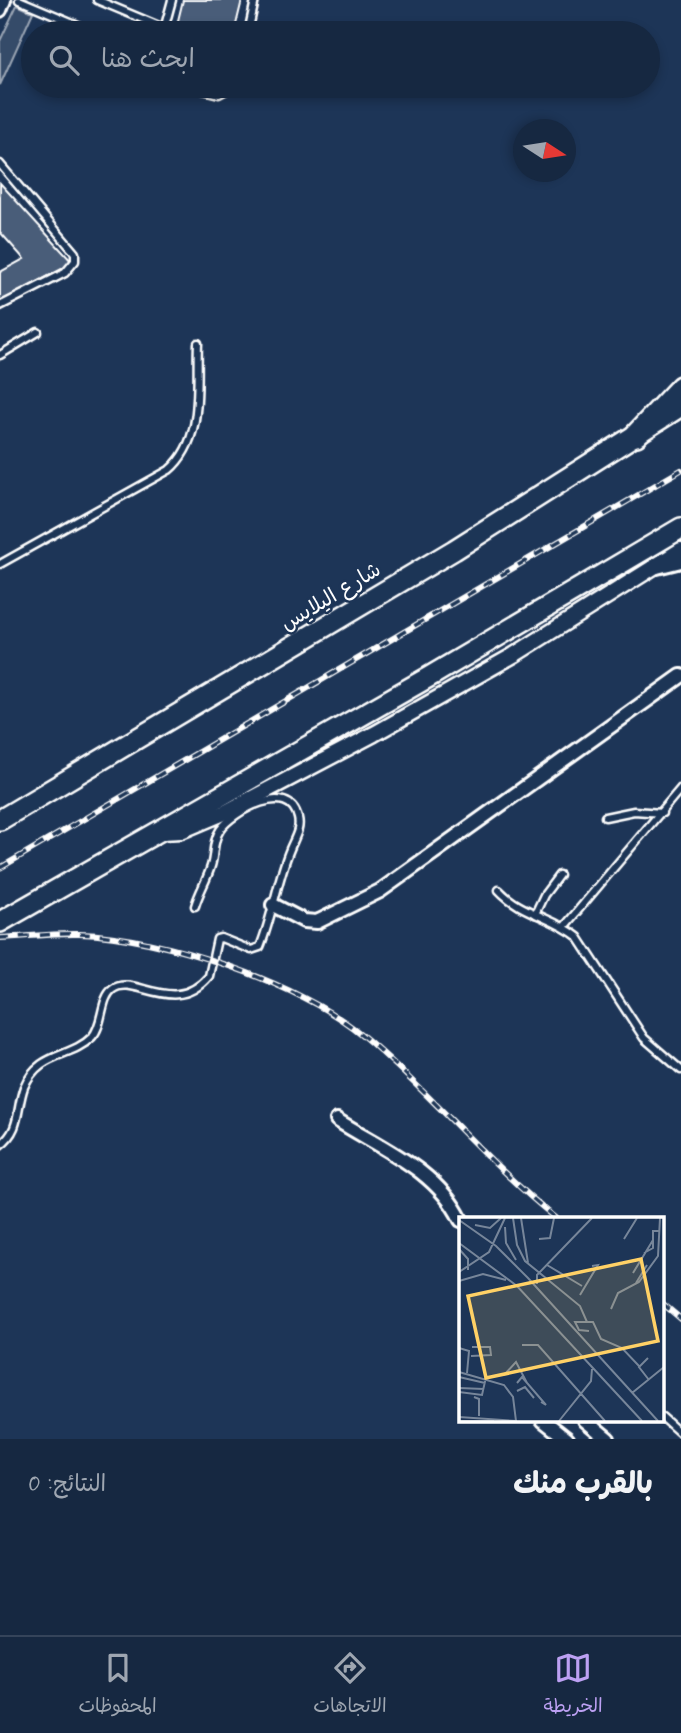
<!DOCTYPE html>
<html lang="ar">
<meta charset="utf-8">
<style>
:root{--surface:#162841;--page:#1f3048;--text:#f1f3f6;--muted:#9ea6b1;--line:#35445a;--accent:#bca0f2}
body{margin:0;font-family:Mynerve,"Playpen Sans Arabic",sans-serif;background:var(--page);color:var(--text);direction:rtl}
.compass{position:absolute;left:513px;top:119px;width:63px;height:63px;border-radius:50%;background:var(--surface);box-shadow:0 4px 10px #0003;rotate:102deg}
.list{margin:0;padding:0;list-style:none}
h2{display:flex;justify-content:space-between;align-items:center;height:91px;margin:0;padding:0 28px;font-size:30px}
h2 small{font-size:23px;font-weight:400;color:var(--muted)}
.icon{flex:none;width:38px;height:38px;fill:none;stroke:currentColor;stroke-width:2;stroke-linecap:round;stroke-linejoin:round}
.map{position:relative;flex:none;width:681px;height:1439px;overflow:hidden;direction:ltr}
.search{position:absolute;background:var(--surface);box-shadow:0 4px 10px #0003;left:21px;right:21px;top:21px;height:77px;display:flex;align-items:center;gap:18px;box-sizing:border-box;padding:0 24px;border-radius:38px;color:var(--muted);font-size:26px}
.sheet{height:196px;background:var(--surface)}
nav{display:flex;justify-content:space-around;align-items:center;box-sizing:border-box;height:98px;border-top:2px solid var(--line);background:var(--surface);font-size:19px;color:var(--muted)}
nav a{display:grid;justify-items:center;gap:4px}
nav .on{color:var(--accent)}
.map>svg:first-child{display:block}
.green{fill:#364b69;stroke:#9aa5b4;stroke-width:2}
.building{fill:#4a5d79;stroke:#fff;stroke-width:2}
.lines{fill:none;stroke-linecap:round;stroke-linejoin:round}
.service-casing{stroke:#fff;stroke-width:11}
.minor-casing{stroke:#fff;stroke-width:18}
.tertiary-casing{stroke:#fff;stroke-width:19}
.trunk-casing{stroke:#fff;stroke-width:24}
.motorway-casing{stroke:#fff;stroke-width:26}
.service{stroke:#1d3557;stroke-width:6}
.minor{stroke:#1d3557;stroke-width:12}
.tertiary{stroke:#1d3557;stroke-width:14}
.trunk{stroke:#1d3557;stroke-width:19}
.motorway{stroke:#1d3557;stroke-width:21}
.rail-casing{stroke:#fff;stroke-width:6}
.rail{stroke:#1d3557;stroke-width:3.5;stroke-dasharray:10;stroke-linecap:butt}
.labels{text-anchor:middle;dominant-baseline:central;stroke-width:5;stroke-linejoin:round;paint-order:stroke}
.street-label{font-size:21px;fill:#fff;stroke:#1d3557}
.inset-road{fill:none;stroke:#77869a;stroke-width:2}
.view{fill:#ffd166;fill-opacity:0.15;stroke:#ffd166;stroke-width:3.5}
.inset-edge{fill:none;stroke:#fff;stroke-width:3.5}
</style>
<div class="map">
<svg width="681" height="1439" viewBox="0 0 681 1439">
<rect width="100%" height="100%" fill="#1d3557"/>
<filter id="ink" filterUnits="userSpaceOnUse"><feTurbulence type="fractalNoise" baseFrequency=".0143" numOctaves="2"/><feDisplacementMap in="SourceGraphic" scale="14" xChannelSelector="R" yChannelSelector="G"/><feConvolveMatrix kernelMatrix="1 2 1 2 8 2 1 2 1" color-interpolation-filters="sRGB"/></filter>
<g filter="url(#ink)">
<!-- green -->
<polygon class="green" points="17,5 33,12 0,85 0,41"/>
<!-- building -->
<g class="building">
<polygon points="183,0 242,0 234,33 175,33"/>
<polygon points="0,183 73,263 0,302 0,272 24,259 0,232"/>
</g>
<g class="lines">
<defs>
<g id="service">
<polyline points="19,0 97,33"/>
<polyline points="97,0 164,28"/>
<polyline points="163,33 172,0"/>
<polyline points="248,33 255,0"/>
<polyline points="187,86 219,94 234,86"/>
<polyline points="0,164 75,253 75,261 65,273 0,306"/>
<polyline points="0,355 38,332"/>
<path d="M0 564 169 470C205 439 196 386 198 343"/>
<polyline points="605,817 634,811 662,813"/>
<path d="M499 890C521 914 554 917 578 937L644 1038 681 1070"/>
<polyline points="535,914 544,895 559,875"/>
<polyline points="564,927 681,788"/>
<path d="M0 1145C21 1130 16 1109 24 1087 39 1051 70 1059 92 1037 104 1024 100 998 113 989 134 973 174 1018 209 976L217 939 221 938 251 950 260 947C273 915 277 880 290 849 294 839 301 829 298 818 290 780 233 811 220 830 212 842 215 854 211 866 207 880 199 892 195 906"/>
<polyline points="662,1417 681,1434"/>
</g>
<g id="minor">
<polyline points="0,10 4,0"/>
<polyline points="657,567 681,561"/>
<polyline points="273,905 304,921 317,922 380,891 681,676"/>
<path d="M337 1120C381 1148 437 1170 461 1220"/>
<polyline points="543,1420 567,1439"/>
<polyline points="585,1420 608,1439"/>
</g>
<polyline id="tertiary" points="162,832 181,831 226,812 374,734 514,655 681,550"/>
<g id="trunk">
<polyline points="0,820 454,550 681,406"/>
<polyline points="0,922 429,677 681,528"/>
</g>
<polyline id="motorway" points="636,435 681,387"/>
</defs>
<!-- service casing -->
<use href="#service" class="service-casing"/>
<!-- minor casing -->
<use href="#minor" class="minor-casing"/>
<!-- tertiary casing -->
<use href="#tertiary" class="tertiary-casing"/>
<!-- trunk casing -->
<use href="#trunk" class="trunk-casing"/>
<!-- motorway casing -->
<use href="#motorway" class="motorway-casing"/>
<!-- service -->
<use href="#service" class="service"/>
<!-- minor -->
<use href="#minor" class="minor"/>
<!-- tertiary -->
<use href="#tertiary" class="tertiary"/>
<!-- trunk -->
<use href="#trunk" class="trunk"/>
<!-- motorway -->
<use href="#motorway" class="motorway"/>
<defs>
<g id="rail">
<polyline points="0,868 681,470"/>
<path d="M0 938C26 937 54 933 80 934 161 936 300 983 362 1035 430 1092 487 1163 556 1218"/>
<polyline points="662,1303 681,1319"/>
</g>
</defs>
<!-- rail casing -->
<use href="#rail" class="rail-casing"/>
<!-- rail -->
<use href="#rail" class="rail"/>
</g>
</g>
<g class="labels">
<!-- street labels -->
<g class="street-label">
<text transform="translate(331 597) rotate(-31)">شارع اليلايس</text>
</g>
</g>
<!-- overview -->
<g transform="translate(459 1217)">
<rect width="205" height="205" fill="#1d3557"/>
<path class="inset-road" d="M54 1 58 28 66 44 121 89 128 105M62 1 69 46M0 3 37 29 69 61 199 204M16 8 31 11 42 1M46 10 47 26 57 43M80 22 91 21 95 1M165 22 178 1M0 26 58 69 183 204M0 32 9 42V53M185 36 194 31V14H201M88 48 123 69M0 55 30 35 46 1M174 56 194 23M0 64 24 57 47 63M177 66 188 48M78 67V58L133 1M121 78 139 48 133 49M152 92 159 76 180 65 199 39 201 1M130 114 120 113 116 105H134L142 122 163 131 180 149M63 128H79L146 204M0 131 10 134 8 156M12 139 32 138 31 130H13M189 141 180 150 190 163M0 155 45 168 54 180 57 204M45 158 57 145 68 166M0 160 26 166M58 166 63 160 87 188 82 185M0 171 25 172M58 174 66 170 75 181M0 175 23 178 27 160M173 176 205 150M15 180 20 182V199M0 200 58 204M0 204H35M100 204 132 164 133 152"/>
<path class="view" d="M182 42 199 124 27 161 9 79Z"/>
<rect width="205" height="205" class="inset-edge"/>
</g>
</svg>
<svg class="compass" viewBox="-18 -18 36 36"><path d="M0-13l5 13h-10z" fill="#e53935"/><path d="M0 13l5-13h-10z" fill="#9ea6b1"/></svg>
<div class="search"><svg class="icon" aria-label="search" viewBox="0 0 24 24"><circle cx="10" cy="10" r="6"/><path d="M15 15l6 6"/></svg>ابحث هنا</div>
</div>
<section class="sheet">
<h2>بالقرب منك<small>النتائج: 0</small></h2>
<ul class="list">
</ul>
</section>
<nav>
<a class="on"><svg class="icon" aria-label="map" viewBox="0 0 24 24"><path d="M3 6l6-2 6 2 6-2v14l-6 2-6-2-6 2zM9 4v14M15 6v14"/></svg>الخريطة</a>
<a><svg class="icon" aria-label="directions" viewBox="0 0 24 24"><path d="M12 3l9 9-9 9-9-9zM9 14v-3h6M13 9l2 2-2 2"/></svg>الاتجاهات</a>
<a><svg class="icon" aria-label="saved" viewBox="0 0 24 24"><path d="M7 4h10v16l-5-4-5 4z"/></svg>المحفوظات</a>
</nav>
